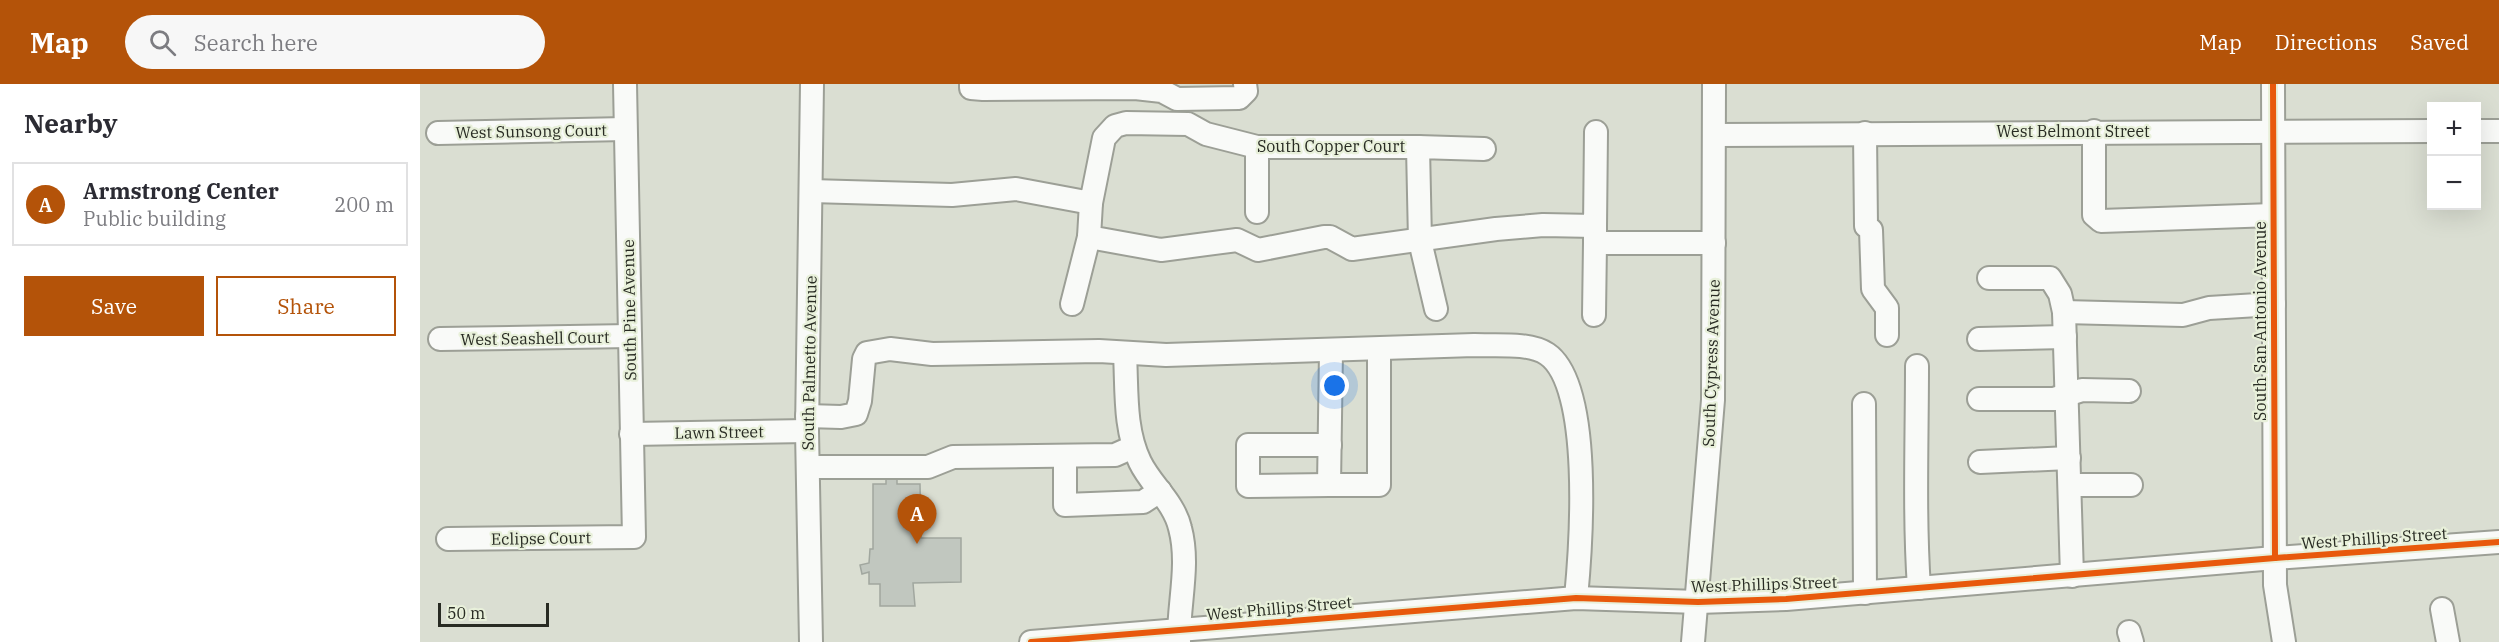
<!DOCTYPE html>
<meta charset="utf-8">
<style>
:root{--surface:#fff;--page:#f7f7f7;--text:#2b2b33;--muted:#7c7c81;--line:#e1e1e2;--accent:#b45309}
body{margin:0;font-family:"IBM Plex Serif",serif;background:var(--page);color:var(--text)}
.controls{position:absolute;right:18px;top:18px;display:grid;overflow:hidden;border-radius:0px;box-shadow:0 6px 24px #0002}
.controls button{width:54px;height:54px;display:grid;place-items:center;padding:0;border:0;border-bottom:2px solid var(--line);background:var(--surface);color:var(--text);font:30px sans-serif}
.scale{position:absolute;left:18px;bottom:15px;width:111px;box-sizing:border-box;padding-left:6px;border:3px solid #282b23;border-top:0;font-size:16px;line-height:21px;white-space:nowrap;color:#282b23;-webkit-text-stroke:4px #e8f0da;paint-order:stroke}
.you{position:absolute;left:915px;top:302px;width:21px;height:21px;margin:-15px;border:4px solid #fff;border-radius:50%;background:#1a73e8;box-shadow:0 0 0 9px #1a73e833}
.badge{display:grid;place-items:center;width:39px;height:39px;border-radius:50%;background:var(--accent);color:#fff;font-size:20px;font-weight:700}
.pin{position:absolute;translate:-50% -50px;filter:drop-shadow(0 2px 3px #0008)}
.pin::after{content:'';position:absolute;top:32px;width:21px;height:18px;background:inherit;clip-path:polygon(0 0,100% 0,50% 100%)}
.list{margin:0;padding:0;list-style:none}
h2{display:flex;justify-content:space-between;align-items:center;height:78px;margin:0;padding:0 24px;font-size:26px}
h2 small{font-size:20px;font-weight:400;color:var(--muted)}
.list li{display:grid;grid-template-columns:39px 1fr auto;gap:18px;align-items:center;box-sizing:border-box;height:84px;margin:0 12px 12px;padding:0 12px;border:2px solid var(--line);border-radius:0px}
.list b{display:block;font-size:22px;white-space:nowrap}
.list p{margin:0;font-size:20px;white-space:nowrap;color:var(--muted)}
.list em{font-size:20px;font-style:normal;color:var(--muted)}
.actions{display:flex;gap:12px;padding:18px 24px}
.actions a{flex:1;padding:14px 0;border:2px solid var(--accent);border-radius:0px;text-align:center;font-size:21px;color:var(--accent)}
.actions .main{background:var(--accent);color:#fff}
.icon{flex:none;width:33px;height:33px;fill:none;stroke:currentColor;stroke-width:2;stroke-linecap:round;stroke-linejoin:round}
.map{position:relative;flex:none;width:2079px;height:558px;overflow:hidden}
header{display:flex;align-items:center;gap:36px;box-sizing:border-box;height:84px;padding:0 30px;background:var(--accent);color:#fff}
header strong{font-size:28px}
nav{display:flex;gap:33px;margin-inline-start:auto;font-size:21px}
.search{width:420px;height:54px;background:var(--page);display:flex;align-items:center;gap:15px;box-sizing:border-box;padding:0 21px;border-radius:33px;color:var(--muted);font-size:22px}
main{display:flex}
aside{flex:1;background:var(--surface)}
.map>svg:first-child{display:block}
.building{fill:#c1c7bf;stroke:#a1a79f;stroke-width:1.5}
.lines{fill:none;stroke-linecap:round;stroke-linejoin:round}
.minor-casing{stroke:#9c9f96;stroke-width:26}
.minor{stroke:#f9faf8;stroke-width:22}
.cycleway-casing{stroke:#e8f0da;stroke-width:10}
.cycleway{stroke:#e8590c;stroke-width:6}
.labels{text-anchor:middle;dominant-baseline:central;stroke-width:4.5;stroke-linejoin:round;paint-order:stroke}
.street-label{font-size:16px;fill:#282b23;stroke:#e8f0da}
</style>
<header>
<strong>Map</strong>
<div class="search"><svg class="icon" aria-label="search" viewBox="0 0 24 24"><circle cx="10" cy="10" r="6"/><path d="M15 15l6 6"/></svg>Search here</div>
<nav><a>Map</a><a>Directions</a><a>Saved</a></nav>
</header>
<main>
<aside>
<h2>Nearby<small></small></h2>
<ul class="list">
<li><span class="badge">A</span><div><b>Armstrong Center</b><p>Public building</p></div><em>200 m</em></li>
</ul>
<div class="actions"><a class="main">Save</a><a>Share</a></div>
</aside>
<div class="map">
<svg width="2079" height="558" viewBox="0 0 2079 558">
<rect width="100%" height="100%" fill="#daded2"/>
<!-- building -->
<polygon class="building" points="466,389 477,389 477,400 500,400 501,454 541,454 541,498 493,499 495,522 460,522 460,500 449,500 449,488 442,490 440,481 449,479 450,465 453,465 453,400 466,400"/>
<g class="lines">
<defs>
<g id="minor">
<polyline points="551,0 551,4 563,5 715,4 742,7 757,15 819,14 826,7 825,0"/>
<polyline points="1853,0 1855,501 1864,558"/>
<polyline points="1674,47 1674,131 1681,137 1853,131"/>
<polyline points="2056,47 2079,47"/>
<polyline points="18,49 205,45"/>
<polyline points="1445,49 1446,142 1451,146 1453,205 1467,224 1467,251"/>
<polyline points="1294,51 2012,47"/>
<polyline points="391,107 532,111 596,105 671,119 684,54 695,42 706,39 768,40 786,50 837,63 998,63"/>
<polyline points="671,119 669,153 741,166 817,156 838,166 904,153 910,153 932,165 1076,145 1123,141 1175,142 1176,48"/>
<polyline points="837,128 837,63"/>
<polyline points="1175,142 1175,159 1294,159"/>
<polyline points="1569,194 1630,194 1640,210 1644,228 1652,492"/>
<polyline points="652,220 669,153"/>
<polyline points="1016,225 1000,157 998,63 1064,65"/>
<polyline points="1644,228 1763,231 1789,224 1854,220"/>
<polyline points="1174,231 1175,159"/>
<polyline points="20,255 210,252"/>
<polyline points="1559,255 1645,253"/>
<polyline points="911,267 909,401 959,401 959,266"/>
<path d="M705 270C707 306 704 345 720 378 731 401 754 418 760 444 770 481 758 521 759 558"/>
<path d="M1497 282C1497 356 1494 430 1499 504"/>
<polyline points="1559,315 1634,315 1662,306 1709,307"/>
<polyline points="1444,320 1445,509"/>
<path d="M387 332 421 333 436 330 440 317 444 275 447 269 470 265 512 270 679 267 746 271 1054 261C1075 262 1109 258 1127 270 1173 301 1161 462 1156 514"/>
<polyline points="211,350 387,347"/>
<polyline points="645,372 645,421 723,418 740,407"/>
<polyline points="1560,378 1649,374"/>
<polyline points="388,383 508,383 533,373 695,371 713,363"/>
<polyline points="909,401 828,402 828,361 910,361"/>
<polyline points="1650,401 1711,401"/>
<polyline points="28,455 214,453 205,0"/>
<polyline points="2022,525 2028,558"/>
<polyline points="1709,548 1712,558"/>
<polyline points="391,558 387,347 392,0"/>
<polyline points="611,558 1156,514 1278,518 1366,515 1855,474 2079,458"/>
<polyline points="1273,558 1293,316 1294,0"/>
</g>
</defs>
<!-- minor casing -->
<use href="#minor" class="minor-casing"/>
<!-- minor -->
<use href="#minor" class="minor"/>
<defs>
<g id="cycleway">
<polyline points="1853,0 1855,474"/>
<polyline points="611,558 1156,514 1278,518 1366,515 1855,474 2079,458"/>
</g>
</defs>
<!-- cycleway casing -->
<use href="#cycleway" class="cycleway-casing"/>
<!-- cycleway -->
<use href="#cycleway" class="cycleway"/>
</g>
<g class="labels">
<!-- street labels -->
<g class="street-label">
<text transform="translate(111 47) rotate(-1)">West Sunsong Court</text>
<text x="1653" y="47">West Belmont Street</text>
<text x="911" y="62">South Copper Court</text>
<text transform="translate(209 226) rotate(-91)">South Pine Avenue</text>
<text transform="translate(1840 237) rotate(-90)">South San Antonio Avenue</text>
<text transform="translate(115 254) rotate(-1)">West Seashell Court</text>
<text transform="translate(389 279) rotate(-89)">South Palmetto Avenue</text>
<text transform="translate(1291 279) rotate(-88)">South Cypress Avenue</text>
<text transform="translate(299 348) rotate(-1)">Lawn Street</text>
<text transform="translate(121 454) rotate(-1)">Eclipse Court</text>
<text transform="translate(1954 454) rotate(-4)">West Phillips Street</text>
<text transform="translate(1344 500) rotate(-2)">West Phillips Street</text>
<text transform="translate(859 524) rotate(-5)">West Phillips Street</text>
</g>
</g>
</svg>
<div class="controls">
<button>+</button>
<button>−</button>
</div>
<div class="scale">50 m</div>
<div class="you"></div>
<div class="pin badge" style="left:497px;top:460px">A</div>
</div>
</main>
